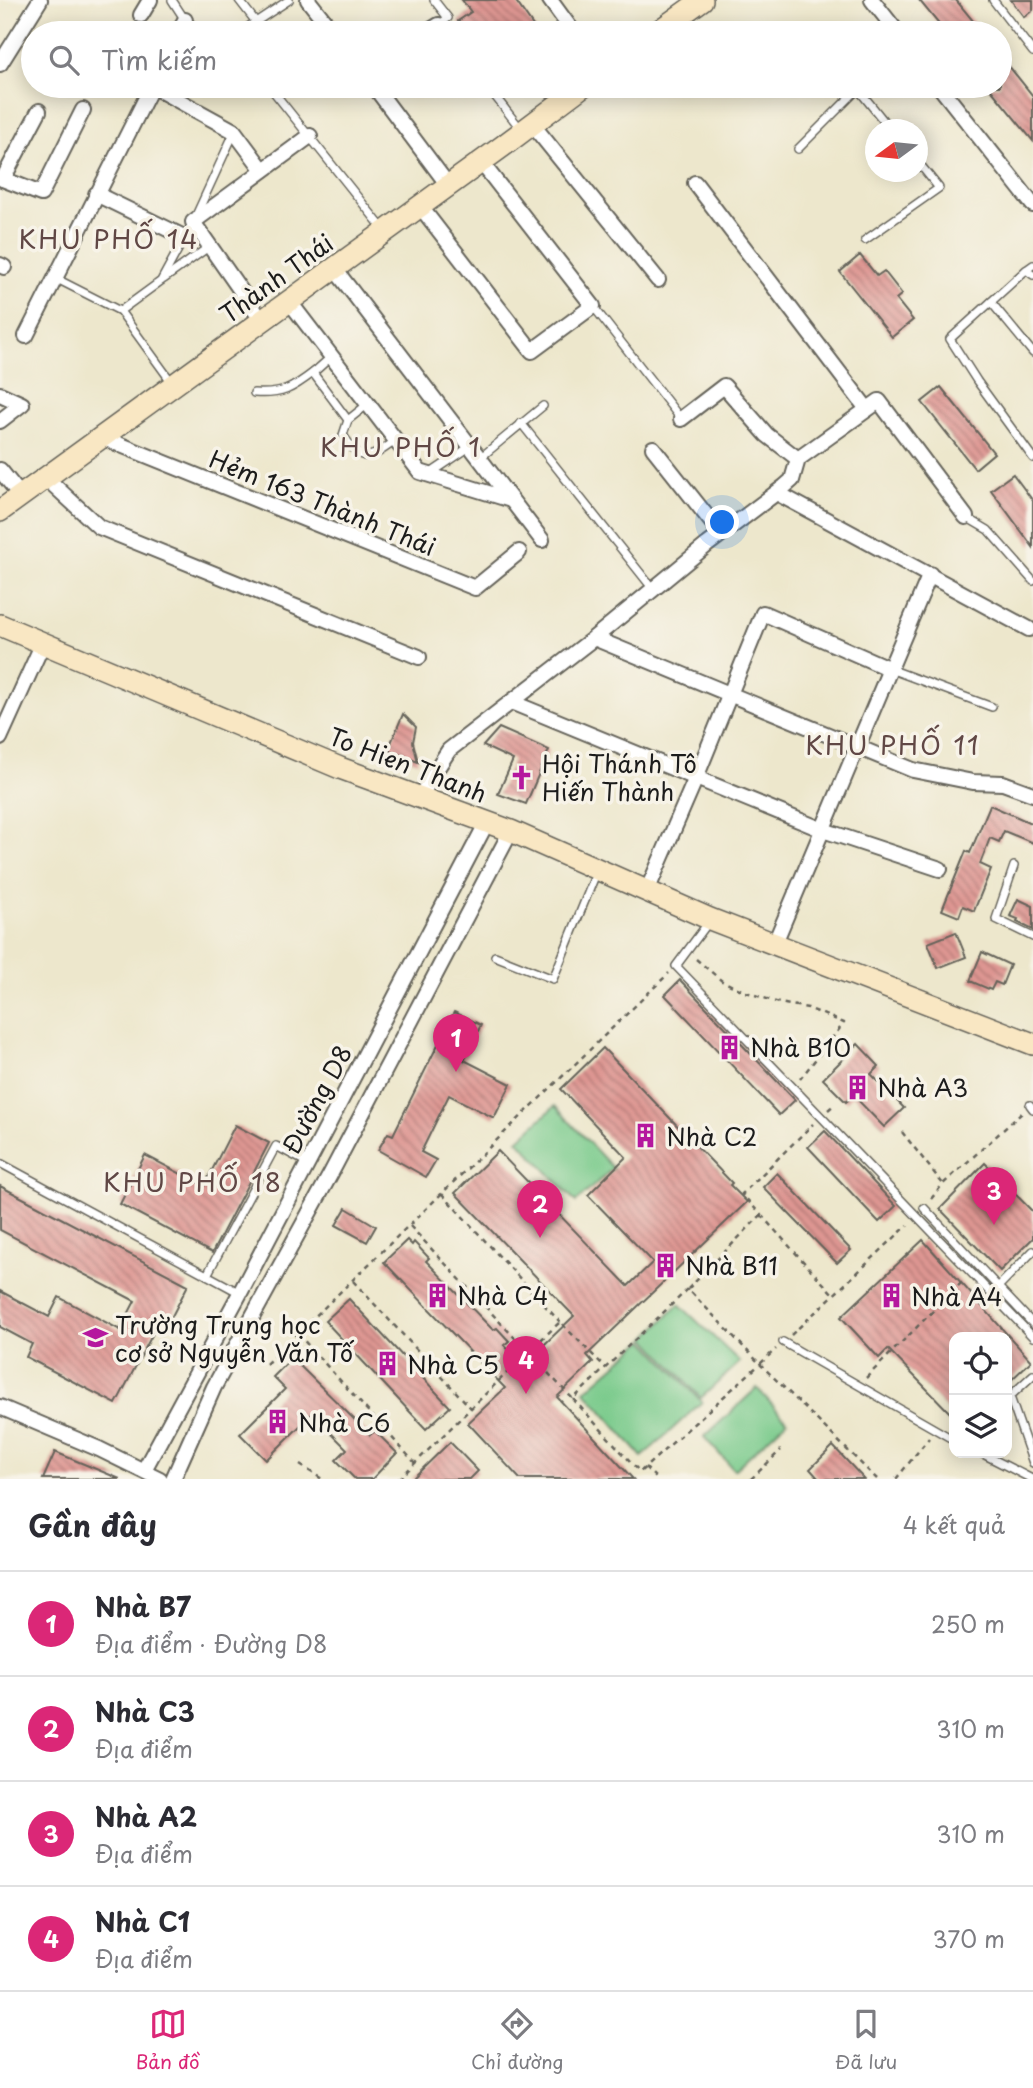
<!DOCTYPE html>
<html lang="vi">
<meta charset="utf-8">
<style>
:root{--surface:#fff;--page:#f7f7f7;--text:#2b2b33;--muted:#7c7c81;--line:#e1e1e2;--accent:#db2777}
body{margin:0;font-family:"Playpen Sans",sans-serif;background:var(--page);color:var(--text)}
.controls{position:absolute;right:21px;bottom:21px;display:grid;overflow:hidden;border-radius:14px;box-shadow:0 4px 18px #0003}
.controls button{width:63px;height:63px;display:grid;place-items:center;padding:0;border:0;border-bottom:2px solid var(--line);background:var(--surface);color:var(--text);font:35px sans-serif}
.compass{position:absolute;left:865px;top:119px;width:63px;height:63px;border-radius:50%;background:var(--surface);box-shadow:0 4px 18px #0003;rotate:255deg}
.you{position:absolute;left:723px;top:523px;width:24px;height:24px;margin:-18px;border:5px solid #fff;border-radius:50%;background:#1a73e8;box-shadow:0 0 0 10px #1a73e833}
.badge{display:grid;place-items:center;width:46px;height:46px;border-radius:50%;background:var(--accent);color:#fff;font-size:23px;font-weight:700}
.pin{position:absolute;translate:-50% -58px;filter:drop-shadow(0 2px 4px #0008)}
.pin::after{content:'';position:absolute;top:37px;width:24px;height:21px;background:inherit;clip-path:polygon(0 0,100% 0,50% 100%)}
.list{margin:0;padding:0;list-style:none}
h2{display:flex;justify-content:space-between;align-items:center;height:91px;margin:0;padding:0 28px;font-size:30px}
h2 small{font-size:23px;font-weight:400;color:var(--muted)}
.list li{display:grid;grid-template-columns:46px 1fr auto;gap:21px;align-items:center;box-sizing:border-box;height:105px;padding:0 28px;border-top:2px solid var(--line)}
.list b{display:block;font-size:26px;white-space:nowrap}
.list p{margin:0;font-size:23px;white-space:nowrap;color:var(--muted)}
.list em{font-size:23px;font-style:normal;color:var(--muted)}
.icon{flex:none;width:38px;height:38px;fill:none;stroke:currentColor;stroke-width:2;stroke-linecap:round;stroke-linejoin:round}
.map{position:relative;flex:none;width:1033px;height:1479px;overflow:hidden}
.search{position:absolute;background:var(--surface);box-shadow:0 4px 18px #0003;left:21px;right:21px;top:21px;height:77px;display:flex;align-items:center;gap:18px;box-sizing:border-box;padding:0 24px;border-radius:38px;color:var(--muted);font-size:26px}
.sheet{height:511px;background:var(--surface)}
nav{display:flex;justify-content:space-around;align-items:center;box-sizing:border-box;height:98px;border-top:2px solid var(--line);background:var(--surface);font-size:19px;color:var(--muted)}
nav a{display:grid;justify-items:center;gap:4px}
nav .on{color:var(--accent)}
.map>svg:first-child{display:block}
.green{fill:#79ca8b;stroke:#4a7354;stroke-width:2}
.building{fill:url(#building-back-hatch)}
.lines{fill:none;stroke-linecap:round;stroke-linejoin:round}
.lane-casing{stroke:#65635a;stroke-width:10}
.street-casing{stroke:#65635a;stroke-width:18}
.secondary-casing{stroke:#65635a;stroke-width:24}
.path{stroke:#65635a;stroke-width:2.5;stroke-dasharray:5 5;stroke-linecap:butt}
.lane{stroke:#fff;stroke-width:7}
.street{stroke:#fff;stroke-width:14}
.secondary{stroke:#f9e7c3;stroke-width:21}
.labels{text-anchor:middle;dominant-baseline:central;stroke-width:7;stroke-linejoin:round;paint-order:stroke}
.street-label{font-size:24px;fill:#1c1c1c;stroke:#f7f3e8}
.poi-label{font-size:24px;fill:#1c1c1c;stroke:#f7f3e8;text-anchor:start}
.neighbourhood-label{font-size:26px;letter-spacing:2px;fill:#604745;stroke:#f7f3e8}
</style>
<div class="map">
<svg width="1033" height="1479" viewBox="0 0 1033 1479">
<defs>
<pattern id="building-back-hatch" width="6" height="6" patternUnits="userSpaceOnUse" patternTransform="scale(1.75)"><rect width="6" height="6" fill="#de9692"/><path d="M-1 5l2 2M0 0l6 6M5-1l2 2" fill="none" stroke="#b37a76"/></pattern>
</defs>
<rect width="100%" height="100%" fill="#f7f3e8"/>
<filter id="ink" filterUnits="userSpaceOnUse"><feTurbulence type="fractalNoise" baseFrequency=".0143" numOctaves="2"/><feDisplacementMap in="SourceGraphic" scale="14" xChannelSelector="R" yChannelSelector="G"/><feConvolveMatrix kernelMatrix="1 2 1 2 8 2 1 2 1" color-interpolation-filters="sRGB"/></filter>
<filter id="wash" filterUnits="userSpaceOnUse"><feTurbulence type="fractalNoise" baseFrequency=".00686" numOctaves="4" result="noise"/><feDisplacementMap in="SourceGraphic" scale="28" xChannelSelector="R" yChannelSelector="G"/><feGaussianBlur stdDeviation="1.57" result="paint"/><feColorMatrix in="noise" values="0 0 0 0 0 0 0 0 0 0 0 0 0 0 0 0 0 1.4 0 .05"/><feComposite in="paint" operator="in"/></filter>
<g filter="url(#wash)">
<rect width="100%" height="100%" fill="#ede7cc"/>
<!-- green -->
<g class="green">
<polygon points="555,1106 613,1168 576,1202 518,1140"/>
<polygon points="679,1304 740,1362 701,1398 646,1338"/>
<polygon points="644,1340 702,1402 642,1457 585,1391"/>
<polygon points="757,1388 787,1421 734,1470 704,1437"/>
</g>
<g id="blocks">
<!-- building -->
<g class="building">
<polygon points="462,0 515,0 538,33 466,33 458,21 471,12"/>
<polygon points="919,0 956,0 983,33 946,33"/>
<polygon points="1011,0 1033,0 1033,10 1024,17"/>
<polygon points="1000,55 1033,96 1033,141 988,86 1000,86"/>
<polygon points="860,255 877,276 884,271 902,294 896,299 913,320 892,337 840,272"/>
<polygon points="941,387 994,453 975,469 922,402"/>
<polygon points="1013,474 1033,501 1033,547 991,490"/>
<polygon points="403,714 416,727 413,742 418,762 388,750"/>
<polygon points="499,728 549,750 526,804 498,794 513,760 483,746"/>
<polygon points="990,805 1033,824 1033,843 1004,831 999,842 990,838 980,864 991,869 974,911 963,906 959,917 942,910 966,851 970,853"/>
<polygon points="1018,899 1033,906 1033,930 1017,922 1018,919 1010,916"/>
<polygon points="956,932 966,957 938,968 928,943"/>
<polygon points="982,952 1010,965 1002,985 995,982 991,990 970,981"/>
<polygon points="680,980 795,1100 779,1115 665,995"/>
<polygon points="454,1012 481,1025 464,1060 511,1084 494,1118 449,1095 421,1152 436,1160 426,1177 378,1150 388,1133 393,1135"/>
<polygon points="858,1044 879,1066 871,1074 904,1108 884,1127 853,1095 846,1102 823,1079"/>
<polygon points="603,1048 732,1183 730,1185 747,1202 587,1355 593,1362 557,1397 633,1479 520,1479 468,1423 505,1388 384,1262 407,1240 412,1245 414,1242 429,1258 426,1261 493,1330 497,1328 509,1341 504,1345 523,1365 574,1316 455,1193 498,1151 628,1286 653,1262 588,1195 626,1157 561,1089"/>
<polygon points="235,1125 269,1143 212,1253 120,1204 145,1155 204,1186"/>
<polygon points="825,1131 896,1206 879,1222 808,1147"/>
<polygon points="985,1163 1033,1212 1033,1238 1000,1271 940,1209"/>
<polygon points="777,1173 851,1250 837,1263 763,1187"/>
<polygon points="0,1186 188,1285 170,1320 162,1316 116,1404 26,1357 32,1344 0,1327 0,1291 49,1317 59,1297 120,1330 135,1301 0,1230"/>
<polygon points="346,1208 376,1226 367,1242 336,1225"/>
<polygon points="923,1240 1031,1361 1007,1384 1007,1337 954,1337 954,1417 888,1349 879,1358 841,1317"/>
<polygon points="349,1299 450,1407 426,1429 325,1321"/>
<polygon points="292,1358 370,1435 375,1431 397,1453 372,1479 355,1479 336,1460 347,1449 312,1414 266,1460 240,1434 285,1389 273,1377"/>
<polygon points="450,1442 478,1471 470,1479 412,1479"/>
<polygon points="833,1446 864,1479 819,1479 810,1469"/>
<polygon points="55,1452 120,1479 43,1479"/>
</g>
</g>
</g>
<g filter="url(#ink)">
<use href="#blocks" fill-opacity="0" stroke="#65635a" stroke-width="2"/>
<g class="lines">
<defs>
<g id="lane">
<polyline points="172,0 185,20 204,33"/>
<polyline points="239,0 256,22"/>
<polyline points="434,0 448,18 439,25 446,33"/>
<polyline points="993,0 1033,52"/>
<polyline points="239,33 289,0"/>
<polyline points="269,86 384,230"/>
<polyline points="487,86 520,128"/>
<polyline points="860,86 858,89 891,130"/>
<polyline points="798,149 858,89"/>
<polyline points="865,240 939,188 918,162"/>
<polyline points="1033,265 1026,270 1033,275"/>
<polyline points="1026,270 950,339 977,381 1033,458"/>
<polyline points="55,278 120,311 173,384"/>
<polyline points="164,279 210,246"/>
<polyline points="991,302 1033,353"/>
<polyline points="593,306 681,419"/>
<polyline points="120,311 161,281 193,222 234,133"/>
<path d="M332 356 313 373 348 420 343 435C362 464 369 460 395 441"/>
<path d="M254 393C282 395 292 389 314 372"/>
<polyline points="348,420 368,404"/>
<polyline points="521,423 653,589"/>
<polyline points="480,458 543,406"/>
<polyline points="431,473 471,446"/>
<polyline points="966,517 988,530 1033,581"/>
<polyline points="890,669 992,707"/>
<polyline points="1014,866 996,919 1033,937"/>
<polyline points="708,923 676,966 1033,1337"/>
<polyline points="495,956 553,979 597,871"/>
<polyline points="1030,1105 1033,1109"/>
<polyline points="0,1163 240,1293"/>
<polyline points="924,1208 1033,1324"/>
<polyline points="207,1275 276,1146 308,1163"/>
<polyline points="998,1287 1033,1251"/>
<polyline points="783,1342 954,1440"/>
<polyline points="1010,1397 1033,1463"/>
<polyline points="1007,1399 1033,1375"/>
<polyline points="981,1453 1032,1479"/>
</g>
<g id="street">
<polyline points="308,0 334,33"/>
<polyline points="550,0 574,33"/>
<polyline points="872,0 898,33"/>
<polyline points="141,15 150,0"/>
<polyline points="178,33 185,20"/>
<polyline points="426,33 439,25"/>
<polyline points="0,64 40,0"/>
<polyline points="152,86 234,131 263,170"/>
<polyline points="374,86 448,185"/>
<polyline points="939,86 1033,205"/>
<polyline points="532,124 658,280"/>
<polyline points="0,178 41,194 83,110"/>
<polyline points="3,179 39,111"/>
<polyline points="695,183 867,409"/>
<polyline points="96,194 184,237"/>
<polyline points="420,206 532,351 593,306 481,162"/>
<polyline points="0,265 4,267"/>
<polyline points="334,268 542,540"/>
<polyline points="289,301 420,472 511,500"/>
<polyline points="262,321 193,222 310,136"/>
<polyline points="26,336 152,86"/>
<polyline points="0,394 22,404 0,421"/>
<polyline points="681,419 724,386 767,435 798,459"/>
<polyline points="101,437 475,588 519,552"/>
<polyline points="653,448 721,534"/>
<polyline points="0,470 21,496"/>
<polyline points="46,478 99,527 419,657"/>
<polyline points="777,493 1029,629"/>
<polyline points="594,638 913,770 973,782 1003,783 1033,794"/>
<polyline points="511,702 823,830 940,869"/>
<polyline points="0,738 43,643"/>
<polyline points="421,797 430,779 449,750 594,638 707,545 784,487 792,480 798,459 879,401 966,517"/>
<polyline points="647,891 695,780 763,613 890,669"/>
<polyline points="774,945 930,574"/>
<polyline points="0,1407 99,1449 160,1479"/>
<polyline points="144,1470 240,1293 487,822"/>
<polyline points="173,1479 214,1387 330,1175 511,831"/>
</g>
<g id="secondary">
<polyline points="656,33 702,0"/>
<polyline points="0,511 503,146 583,86"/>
<polyline points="0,625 340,768 511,831 710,919 1033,1044"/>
</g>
</defs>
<!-- lane casing -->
<use href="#lane" class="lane-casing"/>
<!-- street casing -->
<use href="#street" class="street-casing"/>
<!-- secondary casing -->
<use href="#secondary" class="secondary-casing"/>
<!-- path -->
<g class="path">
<polyline points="696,959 722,981 746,992 779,1003 808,1008 844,1023 800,1079"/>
<polyline points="828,1110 835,1104"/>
<polyline points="902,1132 943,1184"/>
<polyline points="442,1194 560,1322"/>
<polyline points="931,1199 943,1184 1023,1112"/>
<polyline points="761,1215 833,1294"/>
<polyline points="410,1226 528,1352 560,1322 606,1368"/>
<polyline points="353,1281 471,1408"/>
<polyline points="688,1289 761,1215 742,1194 813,1124"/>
<polyline points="298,1334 415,1463"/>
<polyline points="791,1335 908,1225"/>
<polyline points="266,1364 669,973"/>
<polyline points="866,1378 963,1281"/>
<polyline points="573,1399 640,1472 760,1364 877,1479"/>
<polyline points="300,1465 322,1479"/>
<polyline points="645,1467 657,1479"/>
<polyline points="399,1479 528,1352 573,1399 688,1289 760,1364 776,1349"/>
<polyline points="751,1479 781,1450"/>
<polyline points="896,1479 929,1438"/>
</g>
<!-- lane -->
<use href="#lane" class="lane"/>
<!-- street -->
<use href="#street" class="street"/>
<!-- secondary -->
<use href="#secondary" class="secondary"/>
</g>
</g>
<!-- icons -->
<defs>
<symbol id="church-bare" viewBox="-9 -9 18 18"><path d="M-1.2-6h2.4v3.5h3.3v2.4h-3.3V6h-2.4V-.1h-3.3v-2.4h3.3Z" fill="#b5179e" stroke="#f7f3e8" stroke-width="2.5" paint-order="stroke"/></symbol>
<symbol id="building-bare" viewBox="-9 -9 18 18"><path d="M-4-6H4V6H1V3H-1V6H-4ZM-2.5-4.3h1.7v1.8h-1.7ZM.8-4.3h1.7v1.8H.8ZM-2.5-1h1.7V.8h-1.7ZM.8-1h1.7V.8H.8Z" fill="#b5179e" stroke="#f7f3e8" stroke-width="2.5" paint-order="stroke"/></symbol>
<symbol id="school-bare" viewBox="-9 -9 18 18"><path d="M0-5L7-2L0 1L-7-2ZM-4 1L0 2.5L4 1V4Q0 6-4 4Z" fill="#b5179e" stroke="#f7f3e8" stroke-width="2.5" paint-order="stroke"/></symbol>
</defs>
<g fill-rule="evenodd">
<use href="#church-bare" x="504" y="760" width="35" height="35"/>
<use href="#building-bare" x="712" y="1030" width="35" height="35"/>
<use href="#building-bare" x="840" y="1070" width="35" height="35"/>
<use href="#building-bare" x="628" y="1118" width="35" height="35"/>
<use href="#building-bare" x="648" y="1248" width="35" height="35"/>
<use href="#building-bare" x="420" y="1278" width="35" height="35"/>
<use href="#building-bare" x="874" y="1278" width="35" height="35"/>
<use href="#school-bare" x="78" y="1320" width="35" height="35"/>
<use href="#building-bare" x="370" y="1346" width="35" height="35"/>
<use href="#building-bare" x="260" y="1404" width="35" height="35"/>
</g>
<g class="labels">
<!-- street labels -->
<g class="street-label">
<text transform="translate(276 278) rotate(-36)">Thành Thái</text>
<text transform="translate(323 502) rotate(22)">Hẻm 163 Thành Thái</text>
<text transform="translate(408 764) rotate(21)">To Hien Thanh</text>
<text transform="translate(316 1099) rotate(-62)">Đường D8</text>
</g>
<!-- poi labels -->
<g class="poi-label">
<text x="542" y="763">Hội Thánh Tô<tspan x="542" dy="28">Hiến Thành</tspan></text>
<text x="750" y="1047">Nhà B10</text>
<text x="877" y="1087">Nhà A3</text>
<text x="666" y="1136">Nhà C2</text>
<text x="685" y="1265">Nhà B11</text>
<text x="457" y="1295">Nhà C4</text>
<text x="911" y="1296">Nhà A4</text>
<text x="115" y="1324">Trường Trung học<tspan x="115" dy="28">cơ sở Nguyễn Văn Tố</tspan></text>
<text x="407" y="1364">Nhà C5</text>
<text x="298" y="1422">Nhà C6</text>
</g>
<!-- neighbourhood labels -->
<g class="neighbourhood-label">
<text x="109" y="238">KHU PHỐ 14</text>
<text x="401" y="446">KHU PHỐ 1</text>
<text x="893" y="744">KHU PHỐ 11</text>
<text x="193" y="1181">KHU PHỐ 18</text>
</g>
</g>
</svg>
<div class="controls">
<button><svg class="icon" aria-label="locate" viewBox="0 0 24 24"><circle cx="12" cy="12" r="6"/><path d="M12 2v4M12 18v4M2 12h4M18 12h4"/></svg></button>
<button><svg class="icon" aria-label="layers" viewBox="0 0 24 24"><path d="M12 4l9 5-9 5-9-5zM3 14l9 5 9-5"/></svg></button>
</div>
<svg class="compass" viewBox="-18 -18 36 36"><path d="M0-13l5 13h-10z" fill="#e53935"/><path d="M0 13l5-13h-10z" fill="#7c7c81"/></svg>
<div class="you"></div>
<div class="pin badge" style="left:456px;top:1072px">1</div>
<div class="pin badge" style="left:540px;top:1238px">2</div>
<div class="pin badge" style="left:994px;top:1225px">3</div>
<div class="pin badge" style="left:526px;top:1394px">4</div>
<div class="search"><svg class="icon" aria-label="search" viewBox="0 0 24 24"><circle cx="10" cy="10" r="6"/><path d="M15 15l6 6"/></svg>Tìm kiếm</div>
</div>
<section class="sheet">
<h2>Gần đây<small>4 kết quả</small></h2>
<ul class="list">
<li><span class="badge">1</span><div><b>Nhà B7</b><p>Địa điểm · Đường D8</p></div><em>250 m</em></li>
<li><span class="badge">2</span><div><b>Nhà C3</b><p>Địa điểm</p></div><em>310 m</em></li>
<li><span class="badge">3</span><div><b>Nhà A2</b><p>Địa điểm</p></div><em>310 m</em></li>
<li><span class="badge">4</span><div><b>Nhà C1</b><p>Địa điểm</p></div><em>370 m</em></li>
</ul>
</section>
<nav>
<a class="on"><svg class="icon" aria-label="map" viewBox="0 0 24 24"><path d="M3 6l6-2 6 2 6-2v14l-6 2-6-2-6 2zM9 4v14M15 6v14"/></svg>Bản đồ</a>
<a><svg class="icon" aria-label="directions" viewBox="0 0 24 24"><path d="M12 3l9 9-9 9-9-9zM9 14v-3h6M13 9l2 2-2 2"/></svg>Chỉ đường</a>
<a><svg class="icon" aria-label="saved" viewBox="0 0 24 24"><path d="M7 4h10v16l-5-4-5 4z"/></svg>Đã lưu</a>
</nav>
